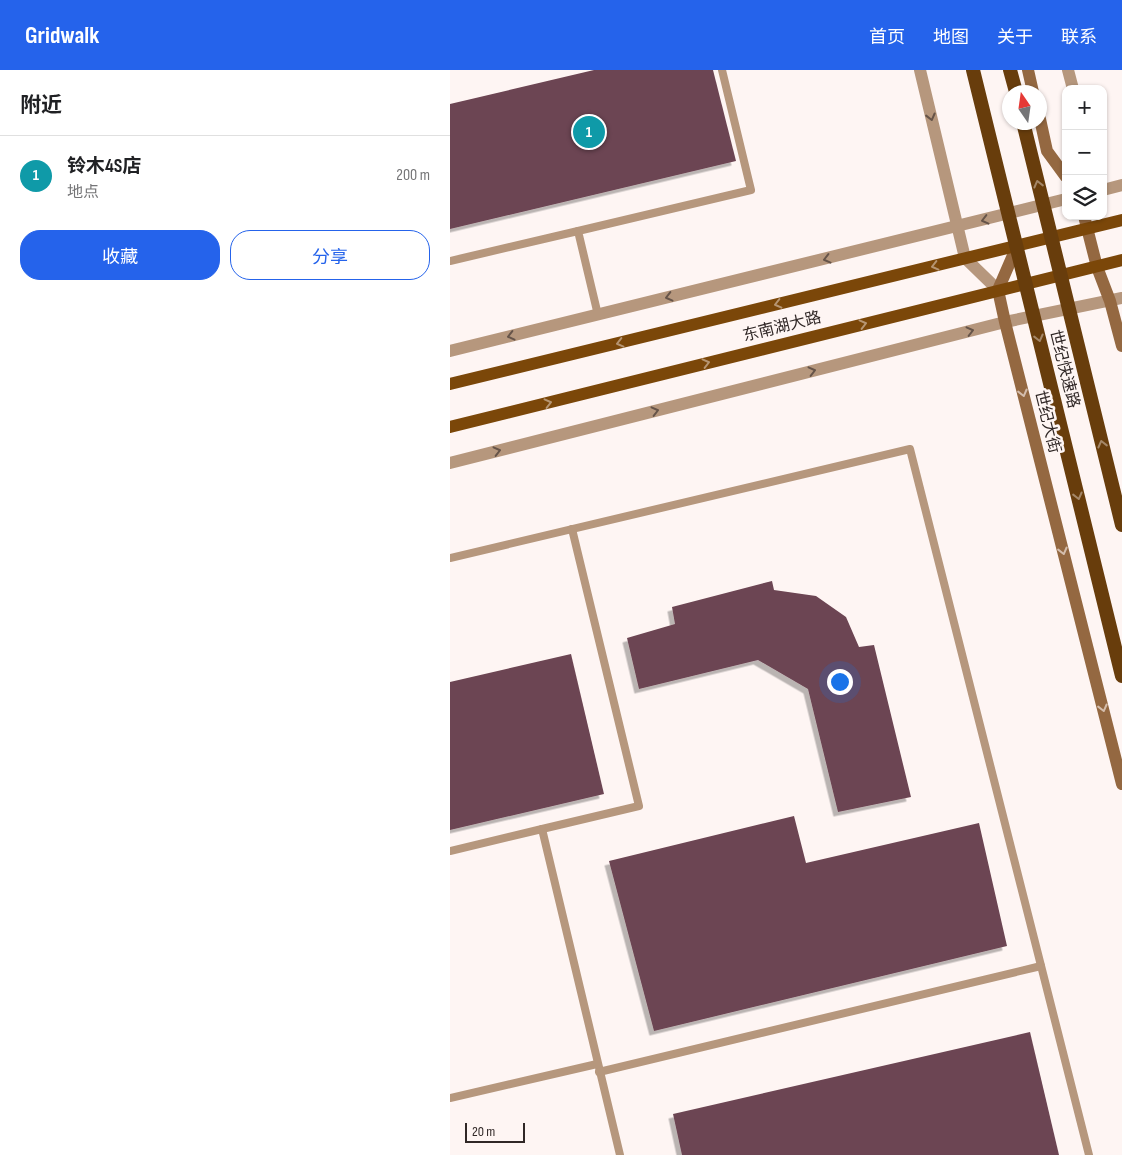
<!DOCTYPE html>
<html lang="zh">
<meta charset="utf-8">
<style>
:root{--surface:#fff;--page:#f6f6f6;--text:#202124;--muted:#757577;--line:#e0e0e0;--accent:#2563eb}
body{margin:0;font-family:"Sofia Sans Condensed","Noto Sans SC",sans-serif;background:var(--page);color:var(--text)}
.controls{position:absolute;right:15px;top:15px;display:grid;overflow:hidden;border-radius:10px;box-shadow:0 1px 4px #0004}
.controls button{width:45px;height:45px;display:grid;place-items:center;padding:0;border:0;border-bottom:1px solid var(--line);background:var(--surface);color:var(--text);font:25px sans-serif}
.compass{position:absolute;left:552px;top:15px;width:45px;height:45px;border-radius:50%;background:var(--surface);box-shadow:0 1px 4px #0004;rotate:347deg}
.scale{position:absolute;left:15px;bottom:12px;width:60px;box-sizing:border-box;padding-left:5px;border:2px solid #302726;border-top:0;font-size:14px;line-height:18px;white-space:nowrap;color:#302726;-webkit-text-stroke:4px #fef5f3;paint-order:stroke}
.you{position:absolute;left:389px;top:611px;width:18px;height:18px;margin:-12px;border:4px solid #fff;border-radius:50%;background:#1a73e8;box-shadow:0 0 0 8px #1a73e833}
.badge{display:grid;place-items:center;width:32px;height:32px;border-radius:50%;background:var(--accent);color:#fff;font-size:16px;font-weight:700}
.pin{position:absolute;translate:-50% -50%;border:2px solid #fff;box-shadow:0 1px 5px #0006}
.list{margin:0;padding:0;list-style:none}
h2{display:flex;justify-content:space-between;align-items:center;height:65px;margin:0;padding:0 20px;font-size:21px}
h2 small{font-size:16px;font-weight:400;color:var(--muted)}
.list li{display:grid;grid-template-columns:32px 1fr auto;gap:15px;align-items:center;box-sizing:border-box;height:80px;padding:0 20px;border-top:1px solid var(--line)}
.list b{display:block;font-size:19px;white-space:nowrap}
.list p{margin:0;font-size:16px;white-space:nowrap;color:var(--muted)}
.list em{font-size:16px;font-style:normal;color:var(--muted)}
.actions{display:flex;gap:10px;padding:15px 20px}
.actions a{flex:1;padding:11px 0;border:1px solid var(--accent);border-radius:20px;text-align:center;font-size:18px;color:var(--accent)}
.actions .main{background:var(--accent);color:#fff}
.icon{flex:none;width:28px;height:28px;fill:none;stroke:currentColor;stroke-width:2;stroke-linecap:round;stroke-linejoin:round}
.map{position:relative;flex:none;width:672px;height:1085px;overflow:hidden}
header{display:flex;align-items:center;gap:30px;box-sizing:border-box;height:70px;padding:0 25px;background:var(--accent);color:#fff}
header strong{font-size:24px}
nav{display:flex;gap:28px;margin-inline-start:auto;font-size:18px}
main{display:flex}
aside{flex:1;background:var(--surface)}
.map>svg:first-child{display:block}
.building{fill:#6c4552;filter:url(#shadow)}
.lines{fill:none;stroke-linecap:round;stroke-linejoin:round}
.service{stroke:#b6977d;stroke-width:8}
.tertiary{stroke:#b6977d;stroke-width:12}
.secondary{stroke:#946841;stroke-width:12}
.primary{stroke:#7b4709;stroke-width:12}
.trunk{stroke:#683d0c;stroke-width:14}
.trunk-bridge{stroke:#683d0c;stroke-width:14}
.oneway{stroke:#665449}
.oneway2{stroke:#a48768}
.oneway3{stroke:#b69572}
.oneway4{stroke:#d4bdac}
.labels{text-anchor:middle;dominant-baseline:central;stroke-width:5;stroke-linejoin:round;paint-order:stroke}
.street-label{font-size:16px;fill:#302726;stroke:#fef5f3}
</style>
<header>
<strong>Gridwalk</strong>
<nav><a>首页</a><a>地图</a><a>关于</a><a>联系</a></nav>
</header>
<main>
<aside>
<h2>附近<small></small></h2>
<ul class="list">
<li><span class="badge" style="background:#0f9aa8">1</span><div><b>铃木4S店</b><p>地点</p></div><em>200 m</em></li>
</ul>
<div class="actions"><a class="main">收藏</a><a>分享</a></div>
</aside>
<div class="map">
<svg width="672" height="1085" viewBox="0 0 672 1085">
<defs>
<filter id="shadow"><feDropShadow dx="-4.5" dy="4.5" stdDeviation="0" flood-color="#0004"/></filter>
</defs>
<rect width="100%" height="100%" fill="#fef5f3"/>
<!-- building -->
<g class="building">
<polygon points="144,0 263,0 286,91 0,159 0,34"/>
<polygon points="322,511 324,520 366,526 396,547 409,577 424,575 461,727 388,742 358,619 308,590 189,619 177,568 225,554 222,537"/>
<polygon points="121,584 154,724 0,760 0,612"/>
<polygon points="344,746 356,793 529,753 557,876 204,961 159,791"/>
<polygon points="580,962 609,1085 232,1085 223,1044"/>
</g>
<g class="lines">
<!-- service -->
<g class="service">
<polyline points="0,191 128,161"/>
<polyline points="148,245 128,161 301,120 272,0"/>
<polyline points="0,488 460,379 639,1085"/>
<polyline points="92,759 189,736 122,459"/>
<polyline points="0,781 92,759 170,1085"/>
<polyline points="149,1002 591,896"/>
<polyline points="0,1028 147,994"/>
</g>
<!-- tertiary -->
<g class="tertiary">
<polyline points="470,0 515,188 548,220"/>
<polyline points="618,0 623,19"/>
<polyline points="653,120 672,115"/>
<polyline points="0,281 616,129"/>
<polyline points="0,393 555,252 672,228"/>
</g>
<!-- secondary -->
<g class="secondary">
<polyline points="578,0 583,22"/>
<polyline points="590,49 597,81 616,107"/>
<polyline points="634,146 647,197 660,231 672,276"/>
<polyline points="566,172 567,176 548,220 555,252 672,714"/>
</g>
<!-- primary -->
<g class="primary">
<polyline points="0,314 672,150"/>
<polyline points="0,357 672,190"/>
</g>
<!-- trunk -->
<polyline class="trunk" points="560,0 566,22"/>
<!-- trunk-bridge -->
<g class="trunk-bridge">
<polyline points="523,0 672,606"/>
<polyline points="573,52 672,455"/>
</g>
</g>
<!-- one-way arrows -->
<defs><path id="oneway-chevron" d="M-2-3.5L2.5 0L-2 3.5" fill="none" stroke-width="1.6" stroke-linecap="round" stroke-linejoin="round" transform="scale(1.25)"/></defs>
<g class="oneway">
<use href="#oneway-chevron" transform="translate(481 47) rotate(76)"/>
<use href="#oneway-chevron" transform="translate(535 150) rotate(166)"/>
<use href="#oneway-chevron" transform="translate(377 189) rotate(166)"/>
<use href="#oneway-chevron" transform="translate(219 227) rotate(166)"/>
<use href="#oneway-chevron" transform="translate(520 261) rotate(-14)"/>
<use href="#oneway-chevron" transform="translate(61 266) rotate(166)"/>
<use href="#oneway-chevron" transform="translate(362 301) rotate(-14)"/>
<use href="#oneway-chevron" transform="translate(205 341) rotate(-14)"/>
<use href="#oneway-chevron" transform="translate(47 381) rotate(-14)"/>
</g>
<g class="oneway2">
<use href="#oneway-chevron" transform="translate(588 114) rotate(-104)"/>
<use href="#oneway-chevron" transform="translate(589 268) rotate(76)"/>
<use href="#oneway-chevron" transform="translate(652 374) rotate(-104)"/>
<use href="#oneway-chevron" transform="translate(628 426) rotate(76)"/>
</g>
<g class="oneway3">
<use href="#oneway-chevron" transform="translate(485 196) rotate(166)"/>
<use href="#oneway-chevron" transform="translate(328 234) rotate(166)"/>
<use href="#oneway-chevron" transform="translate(413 254) rotate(-14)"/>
<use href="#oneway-chevron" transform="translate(170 273) rotate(166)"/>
<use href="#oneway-chevron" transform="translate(256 293) rotate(-14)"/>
<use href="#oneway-chevron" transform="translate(98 333) rotate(-14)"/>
</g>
<g class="oneway4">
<use href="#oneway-chevron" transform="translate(573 323) rotate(76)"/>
<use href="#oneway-chevron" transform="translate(613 481) rotate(76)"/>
<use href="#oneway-chevron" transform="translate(653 638) rotate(76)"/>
</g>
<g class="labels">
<!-- street labels -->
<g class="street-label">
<text transform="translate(332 257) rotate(-14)">东南湖大路</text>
<text transform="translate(614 299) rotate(76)">世纪快速路</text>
<text transform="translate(597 352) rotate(76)">世纪大街</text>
</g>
</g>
</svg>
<div class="controls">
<button>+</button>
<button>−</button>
<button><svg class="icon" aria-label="layers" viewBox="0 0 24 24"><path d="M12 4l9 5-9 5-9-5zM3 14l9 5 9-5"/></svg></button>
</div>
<svg class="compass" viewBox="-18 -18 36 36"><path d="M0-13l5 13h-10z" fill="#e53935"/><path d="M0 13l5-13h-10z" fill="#757577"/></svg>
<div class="scale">20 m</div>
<div class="you"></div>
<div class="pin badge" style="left:139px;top:62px;background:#0f9aa8">1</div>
</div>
</main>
